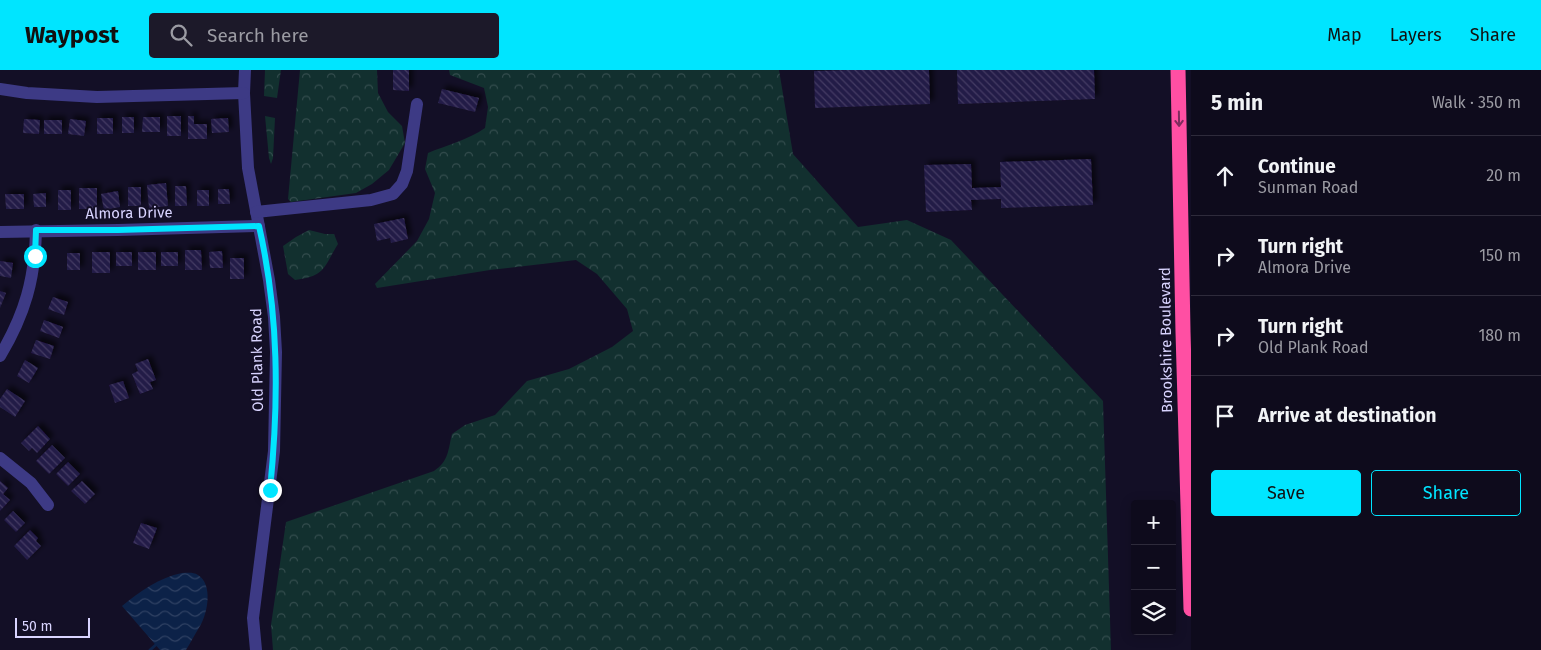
<!DOCTYPE html>
<meta charset="utf-8">
<style>
:root{--surface:#0e0b1c;--page:#1c1929;--text:#f1f3f6;--muted:#9b9ba3;--line:#2e2b3b;--accent:#00e5ff}
body{margin:0;font-family:"Fira Sans",sans-serif;background:var(--page);color:var(--text)}
.controls{position:absolute;right:15px;bottom:15px;display:grid;overflow:hidden;border-radius:5px;box-shadow:0 2px 12px #0003}
.controls button{width:45px;height:45px;display:grid;place-items:center;padding:0;border:0;border-bottom:1px solid var(--line);background:var(--surface);color:var(--text);font:25px sans-serif}
.scale{position:absolute;left:15px;bottom:12px;width:75px;box-sizing:border-box;padding-left:5px;border:2px solid #d9d4ff;border-top:0;font-size:14px;line-height:18px;white-space:nowrap;color:#d9d4ff;-webkit-text-stroke:4px #130f26;paint-order:stroke}
.stop{position:absolute;width:15px;height:15px;margin:-11px;border:4px solid #00e5ff;border-radius:50%;background:#fff}
.stop.end{background:#00e5ff;border-color:#fff;box-shadow:0 1px 5px #0008}
.list{margin:0;padding:0;list-style:none}
h2{display:flex;justify-content:space-between;align-items:center;height:65px;margin:0;padding:0 20px;font-size:21px}
h2 small{font-size:16px;font-weight:400;color:var(--muted)}
.list li{display:grid;grid-template-columns:32px 1fr auto;gap:15px;align-items:center;box-sizing:border-box;height:80px;padding:0 20px;border-top:1px solid var(--line)}
.list b{display:block;font-size:19px;white-space:nowrap}
.list p{margin:0;font-size:16px;white-space:nowrap;color:var(--muted)}
.list em{font-size:16px;font-style:normal;color:var(--muted)}
.actions{display:flex;gap:10px;padding:15px 20px}
.actions a{flex:1;padding:11px 0;border:1px solid var(--accent);border-radius:5px;text-align:center;font-size:18px;color:var(--accent)}
.actions .main{background:var(--accent);color:#111}
.icon{flex:none;width:28px;height:28px;fill:none;stroke:currentColor;stroke-width:2;stroke-linecap:round;stroke-linejoin:round}
.map{position:relative;flex:none;width:1191px;height:580px;overflow:hidden}
header{display:flex;align-items:center;gap:30px;box-sizing:border-box;height:70px;padding:0 25px;background:var(--accent);color:#111}
header strong{font-size:24px}
nav{display:flex;gap:28px;margin-inline-start:auto;font-size:18px}
.search{width:350px;height:45px;background:var(--page);display:flex;align-items:center;gap:12px;box-sizing:border-box;padding:0 18px;border-radius:5px;color:var(--muted);font-size:19px}
main{display:flex}
aside{flex:1;background:var(--surface)}
.map>svg:first-child{display:block}
.forest{fill:url(#forest-crowns)}
.water{fill:url(#water-waves)}
.lines{fill:none;stroke-linecap:round;stroke-linejoin:round}
.stream{stroke:#0c2248;stroke-width:3}
.building{fill:url(#building-back-hatch);filter:url(#shadow)}
.minor{stroke:#3d3a85;stroke-width:12}
.highway{stroke:#ff4fa3;stroke-width:15}
.oneway{stroke:#7d2c5e}
.route{stroke:#00e5ff;stroke-width:6}
.labels{text-anchor:middle;dominant-baseline:central;stroke-width:4;stroke-linejoin:round;paint-order:stroke}
.street-label{font-size:15px;fill:#d9d4ff;stroke:#130f26}
</style>
<header>
<strong>Waypost</strong>
<div class="search"><svg class="icon" aria-label="search" viewBox="0 0 24 24"><circle cx="10" cy="10" r="6"/><path d="M15 15l6 6"/></svg>Search here</div>
<nav><a>Map</a><a>Layers</a><a>Share</a></nav>
</header>
<main>
<div class="map">
<svg width="1191" height="580" viewBox="0 0 1191 580">
<defs>
<pattern id="forest-crowns" width="20" height="18" patternUnits="userSpaceOnUse" patternTransform="scale(1.25)"><rect width="20" height="18" fill="#12302f"/><path d="M2 6a3 3 0 1 1 6 0M12 15a3 3 0 1 1 6 0" fill="none" stroke="#344d4e"/></pattern>
<pattern id="water-waves" width="16" height="10" patternUnits="userSpaceOnUse" patternTransform="scale(1.25)"><rect width="16" height="10" fill="#0c2248"/><path d="M0 5q4-4 8 0t8 0" fill="none" stroke="#2f4163"/></pattern>
<pattern id="building-back-hatch" width="6" height="6" patternUnits="userSpaceOnUse" patternTransform="scale(1.25)"><rect width="6" height="6" fill="#241b47"/><path d="M-1 5l2 2M0 0l6 6M5-1l2 2" fill="none" stroke="#433b63"/></pattern>
<filter id="shadow"><feDropShadow dx="4" dy="-4" stdDeviation="2.5" flood-color="#0009"/></filter>
</defs>
<rect width="100%" height="100%" fill="#130f26"/>
<!-- forest -->
<g class="forest">
<polygon points="265,0 281,0 277,28 264,26"/>
<polygon points="300,0 377,0 378,23 388,42 402,56 405,73 389,100 372,114 356,123 291,132 288,129"/>
<path d="M449 0H779L793 84 858 157 907 150 951 170 1103 331 1111 580H273L271 555 286 452 434 401C449 391 448 380 452 364L465 355 495 345 527 311 569 299 612 277 633 261 627 239 597 204 576 190 490 200 377 218 375 214 417 171 429 149 435 123 425 99 428 83C447 75 468 70 485 58L488 37 484 18 450 5Z"/>
<polygon points="265,46 275,48 273,88 271,94 269,88"/>
<path d="M309 160 325 164H334L338 174C323 198 326 206 295 210L288 204 283 176 296 167Z"/>
</g>
<!-- water -->
<path class="water" d="M182 503C188 503 193 502 198 505 213 514 208 543 200 556 195 564 191 572 186 580H160L122 536C139 522 160 507 182 503Z"/>
<g class="lines">
<!-- stream -->
<polyline class="stream" points="150,580 159,572"/>
</g>
<!-- building -->
<g class="building">
<polygon points="393,0 409,0 409,21 393,20"/>
<polygon points="849,0 929,0 930,34 815,38 814,1"/>
<polygon points="957,0 1094,0 1095,29 958,34"/>
<polygon points="442,19 479,28 475,42 438,33"/>
<rect x="167" y="46" width="14" height="20"/>
<polygon points="188,46 194,46 194,54 207,54 207,69 188,69"/>
<rect x="122" y="47" width="12" height="16"/>
<polygon points="143,47 160,47 160,62 142,62"/>
<rect x="97" y="48" width="16" height="16"/>
<polygon points="228,48 229,62 212,63 211,49"/>
<polygon points="24,49 40,50 39,64 23,63"/>
<polygon points="70,49 86,51 84,66 68,64"/>
<rect x="44" y="50" width="18" height="14"/>
<polygon points="1091,89 1093,135 1001,138 1001,129 971,130 972,140 926,142 924,95 971,94 972,118 1001,117 1000,92"/>
<polygon points="166,113 168,136 149,138 147,115"/>
<polygon points="175,116 186,116 187,136 175,136"/>
<rect x="128" y="117" width="13" height="19"/>
<rect x="79" y="118" width="18" height="21"/>
<polygon points="218,119 229,119 230,134 218,134"/>
<rect x="58" y="120" width="13" height="20"/>
<rect x="197" y="120" width="12" height="16"/>
<polygon points="118,121 120,137 104,140 101,124"/>
<polygon points="46,123 46,137 34,137 33,124"/>
<polygon points="5,124 24,124 24,139 6,139"/>
<polygon points="404,148 408,169 391,173 390,168 377,171 374,154"/>
<polygon points="185,180 201,180 202,200 185,200"/>
<polygon points="222,181 223,198 210,198 209,182"/>
<rect x="92" y="182" width="18" height="21"/>
<rect x="116" y="182" width="16" height="14"/>
<rect x="138" y="182" width="18" height="18"/>
<rect x="161" y="182" width="17" height="14"/>
<rect x="67" y="183" width="13" height="17"/>
<rect x="230" y="188" width="14" height="21"/>
<polygon points="0,191 13,193 11,208 0,206"/>
<polygon points="0,221 6,223 0,238"/>
<polygon points="53,227 68,232 64,245 48,239"/>
<polygon points="44,250 63,257 59,268 40,261"/>
<polygon points="36,270 54,276 50,289 31,283"/>
<polygon points="148,289 156,310 150,312 153,319 140,324 132,304 138,301 135,294"/>
<polygon points="25,290 38,298 29,313 17,306"/>
<polygon points="123,311 129,328 115,333 109,315"/>
<polygon points="7,319 25,331 15,347 0,337 0,329"/>
<polygon points="38,356 50,369 37,383 32,378 29,381 21,373"/>
<polygon points="52,375 65,388 49,404 36,391"/>
<polygon points="68,392 80,404 68,416 56,404"/>
<polygon points="0,411 8,418 3,424 10,430 0,441"/>
<polygon points="82,411 95,424 85,434 71,421"/>
<polygon points="13,441 25,453 16,462 4,450"/>
<polygon points="141,453 157,458 149,479 133,473"/>
<polygon points="30,460 38,468 36,471 41,476 27,490 14,476"/>
</g>
<g class="lines">
<!-- minor -->
<g class="minor">
<polyline points="245,0 244,23 248,98 269,210 274,247 276,282 274,381 253,548 256,580"/>
<polyline points="0,19 27,23 97,27 244,23"/>
<polyline points="256,142 371,130 393,124 402,114 407,101 417,34"/>
<polyline points="0,162 118,160 259,156"/>
<path d="M0 286C25 244 35 209 36 160"/>
<polyline points="0,388 31,413 48,435"/>
</g>
<!-- highway -->
<polyline class="highway" points="1178,0 1183,262 1191,539"/>
</g>
<!-- one-way arrows -->
<defs><path id="oneway-shaft" d="M-6 0H5M1.5-3L5.5 0L1.5 3" fill="none" stroke-width="1.6" stroke-linecap="round" stroke-linejoin="round" transform="scale(1.25)"/></defs>
<use class="oneway" href="#oneway-shaft" transform="translate(1179 49) rotate(89)"/>
<g class="lines">
<!-- route -->
<path class="route" d="M35 186 36 160H118L259 156C279 244 279 330 270 420"/>
</g>
<g class="labels">
<!-- street labels -->
<g class="street-label">
<text transform="translate(129 143) rotate(-1)">Almora Drive</text>
<text transform="translate(1166 270) rotate(-91)">Brookshire Boulevard</text>
<text transform="translate(257 290) rotate(-91)">Old Plank Road</text>
</g>
</g>
</svg>
<div class="controls">
<button>+</button>
<button>−</button>
<button><svg class="icon" aria-label="layers" viewBox="0 0 24 24"><path d="M12 4l9 5-9 5-9-5zM3 14l9 5 9-5"/></svg></button>
</div>
<div class="scale">50 m</div>
<div class="stop" style="left:35px;top:186px"></div>
<div class="stop end" style="left:270px;top:420px"></div>
</div>
<aside>
<h2>5 min<small>Walk · 350 m</small></h2>
<ul class="list">
<li><svg class="icon" aria-label="ahead" viewBox="0 0 24 24"><path d="M12 20V5M6 11l6-6 6 6"/></svg><div><b>Continue</b><p>Sunman Road</p></div><em>20 m</em></li>
<li><svg class="icon" aria-label="right" viewBox="0 0 24 24"><path d="M7 20v-9h11M14 6l5 5-5 5"/></svg><div><b>Turn right</b><p>Almora Drive</p></div><em>150 m</em></li>
<li><svg class="icon" aria-label="right" viewBox="0 0 24 24"><path d="M7 20v-9h11M14 6l5 5-5 5"/></svg><div><b>Turn right</b><p>Old Plank Road</p></div><em>180 m</em></li>
<li><svg class="icon" aria-label="arrive" viewBox="0 0 24 24"><path d="M6 21V4h12l-3 4 3 4H6"/></svg><div><b>Arrive at destination</b></div></li>
</ul>
<div class="actions"><a class="main">Save</a><a>Share</a></div>
</aside>
</main>
